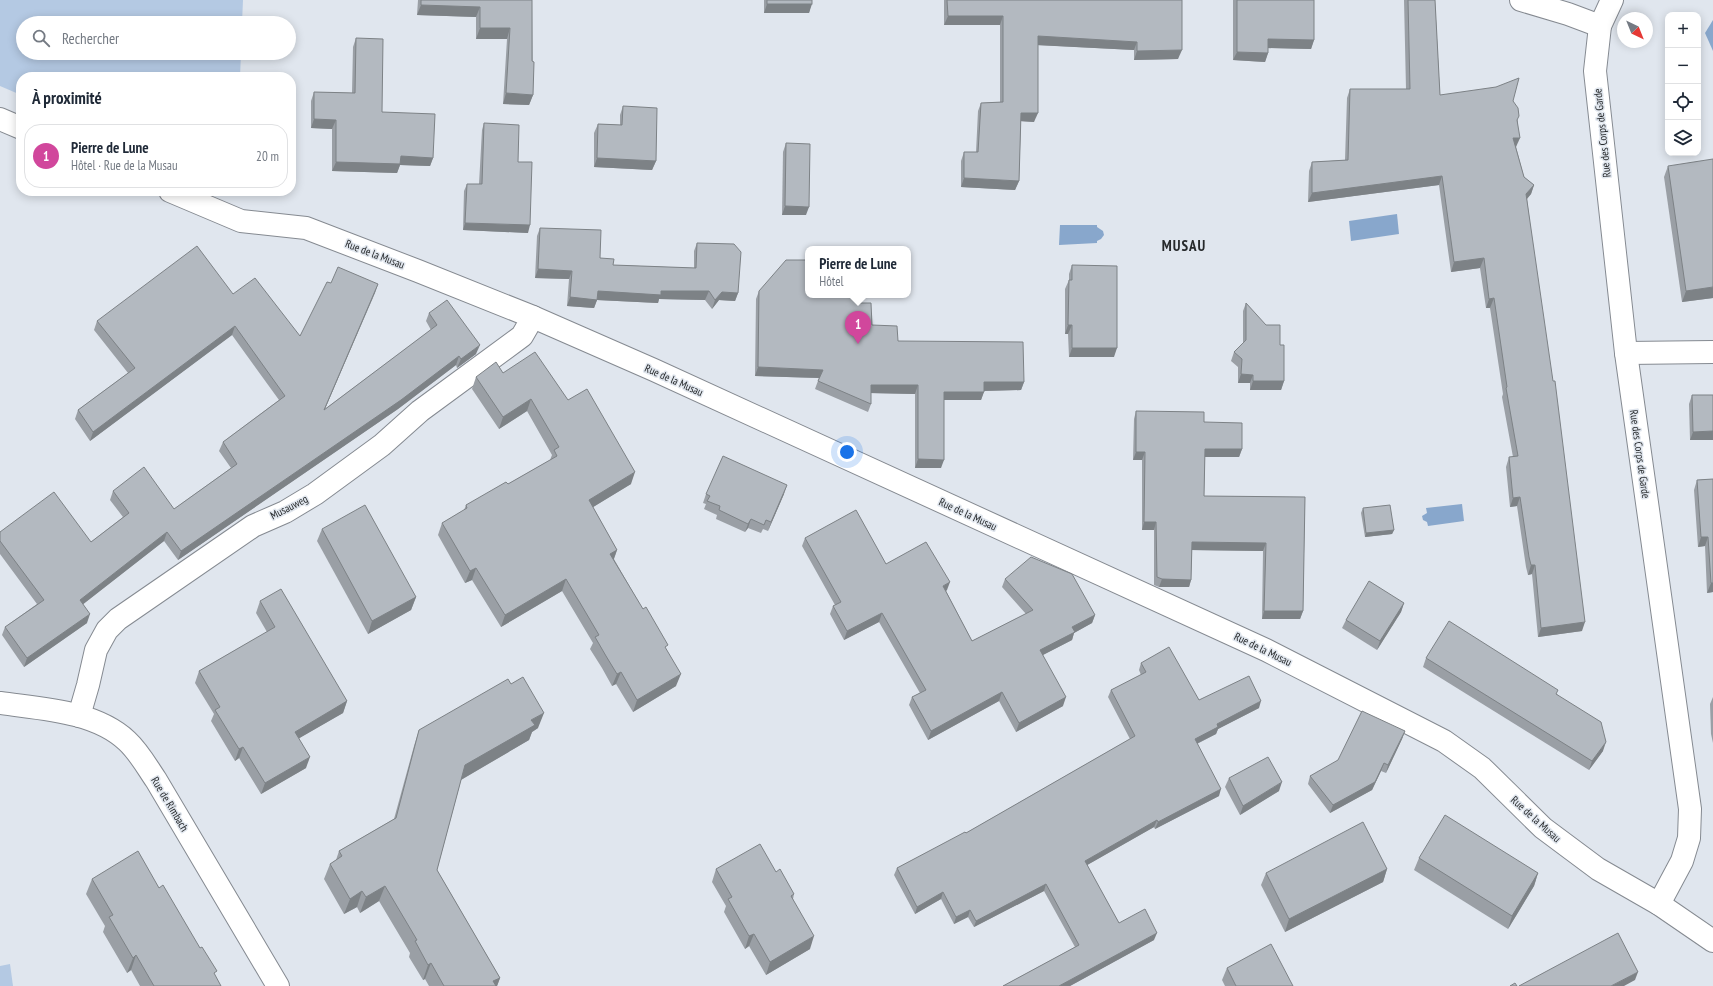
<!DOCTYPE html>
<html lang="fr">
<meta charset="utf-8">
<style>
:root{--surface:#fff;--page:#f2f2f3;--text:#1f2937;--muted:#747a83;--line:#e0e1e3;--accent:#a13f00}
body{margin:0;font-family:"PT Sans Narrow",sans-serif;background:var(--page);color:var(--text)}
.controls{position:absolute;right:12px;top:12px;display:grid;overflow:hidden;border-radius:8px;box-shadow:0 2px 10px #0003}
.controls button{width:36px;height:36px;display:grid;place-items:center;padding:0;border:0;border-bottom:1px solid var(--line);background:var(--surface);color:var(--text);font:20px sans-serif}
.compass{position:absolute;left:1617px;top:12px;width:36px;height:36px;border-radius:50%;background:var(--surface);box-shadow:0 2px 10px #0003;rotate:137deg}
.you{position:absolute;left:847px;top:452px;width:14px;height:14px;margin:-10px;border:3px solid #fff;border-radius:50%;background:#1a73e8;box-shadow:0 0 0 6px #1a73e833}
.badge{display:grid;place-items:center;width:26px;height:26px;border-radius:50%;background:var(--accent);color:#fff;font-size:13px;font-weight:700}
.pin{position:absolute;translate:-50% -33px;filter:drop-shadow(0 1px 2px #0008)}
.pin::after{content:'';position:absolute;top:21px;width:14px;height:12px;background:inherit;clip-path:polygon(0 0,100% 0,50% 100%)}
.popup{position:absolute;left:805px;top:246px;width:106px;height:52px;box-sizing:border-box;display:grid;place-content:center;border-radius:8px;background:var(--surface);filter:drop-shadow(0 1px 3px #0005);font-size:13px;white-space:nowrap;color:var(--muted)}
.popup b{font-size:15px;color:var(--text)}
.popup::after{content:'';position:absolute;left:50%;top:100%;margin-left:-8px;border:8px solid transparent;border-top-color:var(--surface)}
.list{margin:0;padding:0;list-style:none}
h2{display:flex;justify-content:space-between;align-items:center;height:52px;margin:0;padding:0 16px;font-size:17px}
h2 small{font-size:13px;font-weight:400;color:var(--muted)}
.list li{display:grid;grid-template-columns:26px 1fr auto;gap:12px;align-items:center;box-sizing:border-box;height:64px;margin:0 8px 8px;padding:0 8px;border:1px solid var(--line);border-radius:16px}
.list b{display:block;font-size:15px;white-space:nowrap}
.list p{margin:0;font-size:13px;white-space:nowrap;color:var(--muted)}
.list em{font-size:13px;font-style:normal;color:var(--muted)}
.icon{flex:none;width:22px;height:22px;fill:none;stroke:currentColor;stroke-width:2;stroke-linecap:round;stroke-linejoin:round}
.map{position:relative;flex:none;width:1713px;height:986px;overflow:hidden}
.search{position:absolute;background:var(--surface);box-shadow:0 2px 10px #0003;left:16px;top:16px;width:280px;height:44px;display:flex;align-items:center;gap:10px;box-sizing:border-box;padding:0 14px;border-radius:22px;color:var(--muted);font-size:15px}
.panel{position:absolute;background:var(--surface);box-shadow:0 2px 10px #0003;left:16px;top:72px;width:280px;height:124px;border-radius:16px}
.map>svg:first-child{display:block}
.green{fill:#b4c9e3}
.water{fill:#88a7cc}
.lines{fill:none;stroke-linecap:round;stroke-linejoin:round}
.minor-casing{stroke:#858a91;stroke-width:24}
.minor{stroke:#fff;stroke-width:22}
.wall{fill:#9a9fa5}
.shaded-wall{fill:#7d8286}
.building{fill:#b3b9c0;stroke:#7d8286}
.labels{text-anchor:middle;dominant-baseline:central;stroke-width:3;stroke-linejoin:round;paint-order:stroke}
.street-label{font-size:11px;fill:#26292b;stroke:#e0e6ee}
.district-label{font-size:15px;font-weight:bold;letter-spacing:1px;fill:#26292b;stroke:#e0e6ee}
</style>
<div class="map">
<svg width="1713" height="986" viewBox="0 0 1713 986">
<rect width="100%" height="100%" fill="#e0e6ee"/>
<!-- green -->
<g class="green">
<polygon points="0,0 243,0 242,23 23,23 23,53 241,53 240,77 21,77 21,95 0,86"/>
<polygon points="10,964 13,986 0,986 0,966"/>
</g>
<!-- water -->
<g class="water">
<polygon points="1713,20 1713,51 1705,33"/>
<polygon points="1397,214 1399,234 1351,241 1349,221"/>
<polygon points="1060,225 1097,225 1097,227 1103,231 1104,235 1101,239 1097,241 1097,243 1059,245"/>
<polygon points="1462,504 1464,521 1428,526 1427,522 1423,520 1422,516 1427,513 1426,508"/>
</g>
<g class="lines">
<defs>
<g id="minor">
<polyline points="1521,0 1568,14 1600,26"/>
<polyline points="1612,0 1600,26 1595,71 1626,353 1690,809 1689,838 1682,861 1659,904"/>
<polyline points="0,119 21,128"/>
<polyline points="170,191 241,221 306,228 418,271 533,317 654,370 1266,650 1444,741 1482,768 1543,828 1598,869 1659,904 1713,941"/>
<polyline points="1626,353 1713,352"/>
<path d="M0 703C42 709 95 711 127 741 139 752 147 767 156 780L278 986"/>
<polyline points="79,716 88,685 96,650 107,630 118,619 253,526 285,512 315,494 382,445 420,411 522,336 533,317"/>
</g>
</defs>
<!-- minor casing -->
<use href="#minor" class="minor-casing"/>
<!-- minor -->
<use href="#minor" class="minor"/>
</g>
<!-- wall -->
<g class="wall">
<polygon points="418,0 532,0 533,95 529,105 503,104 507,39 476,39 476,17 417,15"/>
<polygon points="764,0 812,0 809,13 764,13"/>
<polygon points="944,0 1182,0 1178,59 1134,60 1134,50 1038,45 1034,122 1021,121 1019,181 1015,190 961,187 961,161 964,152 976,152 978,111 981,103 1000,102 1000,25 944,25"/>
<polygon points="1233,0 1314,0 1314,40 1311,49 1268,48 1268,53 1265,62 1233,60"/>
<polygon points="1404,0 1435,0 1440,95 1513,101 1518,122 1516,147 1524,177 1534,185 1531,194 1527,199 1582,631 1538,637 1532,574 1528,575 1526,567 1517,506 1510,507 1506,467 1509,457 1513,457 1502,397 1503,394 1490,308 1486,308 1480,268 1451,272 1439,185 1308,202 1309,171 1312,162 1345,160 1347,98 1350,89 1406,89"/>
<polygon points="356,38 382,112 433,158 430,166 400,165 397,173 332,171 332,129 311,128 311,101 314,92 352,93 353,47"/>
<polygon points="623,106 656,161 652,170 594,167 594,133 598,124 620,125 620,115"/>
<polygon points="484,123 518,162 528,233 463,230 464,191 467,184 479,184 482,130"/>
<polygon points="786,143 806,215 782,215 783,152"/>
<polygon points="1668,166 1713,298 1682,302 1664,177"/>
<polygon points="540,228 613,265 694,268 694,251 697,243 738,293 735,301 719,300 712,309 705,300 659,299 658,303 597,300 594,308 567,306 569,279 535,278 537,236"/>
<polygon points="1072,265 1114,357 1069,357 1068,334 1065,334 1065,289 1069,280 1069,274"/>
<polygon points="331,283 378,284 325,409 431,330 426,321 429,313 476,354 457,368 456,365 398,409 178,560 164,541 83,604 87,623 24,667 2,635 5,627 37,604 0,554 0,532 91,542 123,517 110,500 113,491 174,509 231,468 219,451 223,442 279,400 232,335 90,441 75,419 78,410 128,373 94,330 97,321 233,294 300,336"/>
<polygon points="759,291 860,303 872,325 898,341 1024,382 1021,390 984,391 981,400 944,400 941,468 915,468 915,394 871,393 871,404 868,412 815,389 819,378 755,376 756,299"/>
<polygon points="1246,303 1280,345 1284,381 1281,390 1250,390 1250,383 1238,383 1238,367 1231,361 1234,352 1243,344 1243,311"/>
<polygon points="503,373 568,400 631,484 593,507 617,550 614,559 666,650 676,686 633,712 616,684 612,686 602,668 590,649 593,643 562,591 501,627 472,580 465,583 438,535 442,523 464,510 466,505 508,484 550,460 552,455 527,411 499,429 472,389 476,377"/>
<polygon points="1692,395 1713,395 1713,440 1690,440 1689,404"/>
<polygon points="1136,411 1204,422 1242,449 1239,457 1205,457 1204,496 1305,497 1303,611 1300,619 1262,619 1263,551 1192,550 1191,580 1189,587 1159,587 1154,585 1154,530 1142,530 1142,460 1133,460 1134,419"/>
<polygon points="1713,479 1713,592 1707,593 1705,546 1698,547 1694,490 1697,480"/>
<polygon points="706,494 784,494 768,531 763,529 761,533 748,528 745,532 716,519 717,515 704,509 706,504 703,503"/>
<polygon points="1363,508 1394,530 1392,534 1365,537 1361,513"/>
<polygon points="322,529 416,597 411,610 368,634 317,541"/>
<polygon points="805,538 886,564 947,590 946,591 972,641 1026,614 1002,587 1005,579 1095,615 1092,623 1074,633 1072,640 1043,655 1063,706 1016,732 999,701 928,740 909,705 912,697 920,693 879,622 844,640 830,614 833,606 835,605 802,546"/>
<polygon points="260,601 347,701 343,713 299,738 306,768 261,794 239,758 235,761 211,721 214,714 195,683 199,671 267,632 256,613"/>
<polygon points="1404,603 1401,612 1377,650 1342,628 1346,620"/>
<polygon points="1426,658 1557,694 1603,751 1589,770 1423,667"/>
<polygon points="1141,663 1199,700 1259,708 1218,729 1216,734 1197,744 1219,796 1155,829 1154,827 1087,865 1119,923 1154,940 1070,986 1003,986 1075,947 1044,891 974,927 968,917 954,924 941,899 915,914 894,875 897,868 966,833 1130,739 1108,697 1111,690 1141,675 1139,670"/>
<polygon points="1713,697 1713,743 1711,734 1710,704"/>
<polygon points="538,728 532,732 529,740 461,780 437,870 500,978 497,986 429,986 425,979 423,980 409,957 410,953 379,901 360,913 357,907 344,914 324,879 330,864 336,860 339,851 394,819 414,746 419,730"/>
<polygon points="1405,731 1402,739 1386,773 1381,771 1372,790 1330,813 1308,784 1310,776"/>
<polygon points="1229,778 1279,791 1240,815 1225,787"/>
<polygon points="1419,858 1538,873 1534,886 1508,929 1414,870"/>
<polygon points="716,869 776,872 794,894 793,899 810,949 766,975 749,946 745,949 724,912 726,906 712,882"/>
<polygon points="1387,869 1383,882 1285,932 1261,885 1266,873"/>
<polygon points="92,879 159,888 221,986 140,986 131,970 127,973 103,932 105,926 86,894"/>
<polygon points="1227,968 1293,986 1225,986 1222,980"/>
</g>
<!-- shaded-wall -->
<g class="shaded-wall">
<polygon points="767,4 812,4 809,13 764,13"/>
<polygon points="421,5 480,7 476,17 417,15"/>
<polygon points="948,16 1003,16 1000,25 944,25"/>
<polygon points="480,28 510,28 507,39 476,39"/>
<polygon points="1038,36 1137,42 1134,50 1035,45"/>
<polygon points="1268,39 1314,40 1311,49 1265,48"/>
<polygon points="1182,50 1178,59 1134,60 1137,51"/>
<polygon points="1237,52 1268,53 1265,62 1233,60"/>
<polygon points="506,93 533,95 529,105 503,104"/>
<polygon points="1021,113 1038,113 1034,122 1018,121"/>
<polygon points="314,119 336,120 332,129 311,128"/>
<polygon points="1513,138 1520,138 1516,147 1510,148"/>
<polygon points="401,156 433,158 430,166 400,165 397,173 332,171 336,162"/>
<polygon points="597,158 656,161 652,170 594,167"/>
<polygon points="1442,176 1439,185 1308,202 1312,193"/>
<polygon points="964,178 1019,181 1015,190 961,187"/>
<polygon points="1534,185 1531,194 1523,203 1526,194"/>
<polygon points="785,206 809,207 806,215 782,215"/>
<polygon points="465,223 530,225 528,233 463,230"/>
<polygon points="1484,258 1480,268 1451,272 1454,262"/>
<polygon points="538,269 572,271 569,279 535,278"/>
<polygon points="378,284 375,293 321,418 324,410"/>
<polygon points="1713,287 1713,298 1682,302 1686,291"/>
<polygon points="598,291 709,291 705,300 659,299 658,303 597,300 594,308 567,306 570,297"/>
<polygon points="722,292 738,293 735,301 719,300 712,309 715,300"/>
<polygon points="1494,298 1490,308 1486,308 1489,299"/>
<polygon points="1068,325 1072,325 1068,334 1065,334"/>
<polygon points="235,326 232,335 90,441 93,432"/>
<polygon points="480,345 476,354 457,368 461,359"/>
<polygon points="1072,348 1117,348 1114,357 1069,357"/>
<polygon points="459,356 456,365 398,409 178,560 181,551"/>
<polygon points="758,367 823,370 820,378 755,376"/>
<polygon points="1241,374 1253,375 1250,383 1238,383"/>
<polygon points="1253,381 1284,381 1281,390 1250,390"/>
<polygon points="984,382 1024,382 1021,390 981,391"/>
<polygon points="871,385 918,385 915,394 868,393"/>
<polygon points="944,392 984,392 981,400 941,400"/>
<polygon points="531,399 527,411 499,429 503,417"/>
<polygon points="1713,431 1713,440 1690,440 1693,432"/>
<polygon points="1205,449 1242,449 1239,457 1202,457"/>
<polygon points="1136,452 1145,452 1142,460 1133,460"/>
<polygon points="918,459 944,460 941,468 915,468"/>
<polygon points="635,472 631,484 585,512 589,500"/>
<polygon points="787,485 784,494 768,531 771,522"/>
<polygon points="1520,497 1517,506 1510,507 1513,498"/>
<polygon points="751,519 748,528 745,532 748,524"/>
<polygon points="1144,522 1156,522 1154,530 1142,530"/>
<polygon points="1394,530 1392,534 1365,537 1366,533"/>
<polygon points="167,532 164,541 77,609 80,600"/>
<polygon points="1701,537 1708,537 1705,546 1698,547"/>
<polygon points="1192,542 1266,543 1263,551 1189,550"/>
<polygon points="617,550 613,561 610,554"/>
<polygon points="1531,565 1535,565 1532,574 1528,575"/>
<polygon points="476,568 472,580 465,583 470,571"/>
<polygon points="566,579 562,591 501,627 505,615"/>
<polygon points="1162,579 1191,580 1189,587 1159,587"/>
<polygon points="950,582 947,590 940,595 943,586"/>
<polygon points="1711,583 1713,583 1713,592 1707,593"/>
<polygon points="416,597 411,610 368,634 372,621"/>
<polygon points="1404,603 1401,612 1377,650 1380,641"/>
<polygon points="1264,611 1303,611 1300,619 1262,619"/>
<polygon points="882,613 879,622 844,640 847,631"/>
<polygon points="90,614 87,623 24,667 27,658"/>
<polygon points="1095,615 1092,623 1074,633 1072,640 1037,658 1040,650 1072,627"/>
<polygon points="1585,622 1582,631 1538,637 1541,628"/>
<polygon points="621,672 616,684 612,686 617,674"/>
<polygon points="681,674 676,686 633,712 637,700"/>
<polygon points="1002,692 999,701 928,740 931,731"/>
<polygon points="1066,697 1063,706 1016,732 1019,723"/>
<polygon points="347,701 343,713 291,743 295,732"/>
<polygon points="1261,701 1259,708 1218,729 1216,734 1192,746 1195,739 1217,724"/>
<polygon points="544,713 538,728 532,732 529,740 459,781 465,765 531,720"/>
<polygon points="1405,731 1402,739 1386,773 1388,765"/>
<polygon points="1606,742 1603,751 1589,770 1592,761"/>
<polygon points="243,747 239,758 235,761 239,749"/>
<polygon points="310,757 306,768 261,794 265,783"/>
<polygon points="1384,763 1381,771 1372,790 1330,813 1333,805"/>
<polygon points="1282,782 1279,791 1240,815 1243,806"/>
<polygon points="1221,789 1219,796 1155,829 1158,822"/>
<polygon points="1157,820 1154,827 1082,868 1085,861"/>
<polygon points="1387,869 1383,882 1285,932 1289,919"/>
<polygon points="1538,873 1534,886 1508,929 1512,916"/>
<polygon points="1046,884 1044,891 974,927 976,921"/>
<polygon points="385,886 379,901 360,913 366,897"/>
<polygon points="362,891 357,907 344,914 350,899"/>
<polygon points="943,892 941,899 915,914 917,907"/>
<polygon points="970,910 968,917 954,924 956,917"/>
<polygon points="1157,933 1154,940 1070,986 1059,986"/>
<polygon points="754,934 749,946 745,949 749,936"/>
<polygon points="814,936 810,949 766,975 770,962"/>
<polygon points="136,955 131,970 127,973 133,958"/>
<polygon points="431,963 425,979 423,980 428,965"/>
<polygon points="1638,972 1635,980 1624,986 1611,986"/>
<polygon points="500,978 497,986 491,986 493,981"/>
</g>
<!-- building -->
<g class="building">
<polygon points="421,0 532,0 532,61 534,62 533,95 506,93 510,28 480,28 480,7 421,5"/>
<rect x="767" y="0" width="45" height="4"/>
<polygon points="947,0 1182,0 1182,50 1137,51 1137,42 1038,36 1038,113 1021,113 1019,181 964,178 964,152 978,152 981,103 1003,102 1003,16 948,16"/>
<polygon points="1237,0 1314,0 1314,40 1268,39 1268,53 1237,52"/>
<polygon points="1408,0 1435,0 1440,95 1496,87 1519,78 1513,101 1518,108 1519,116 1517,120 1520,138 1513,138 1524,177 1534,185 1526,194 1553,381 1555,381 1585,622 1541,628 1535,565 1531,565 1529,557 1520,497 1513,498 1509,457 1518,456 1506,388 1507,387 1494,298 1489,299 1484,258 1454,262 1442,176 1312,193 1312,162 1348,160 1350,89 1410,89"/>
<polygon points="356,38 383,39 382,112 435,114 433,158 401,156 400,164 336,162 336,120 314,119 314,92 355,93"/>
<polygon points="623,106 657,108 656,161 597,158 598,124 622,125"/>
<polygon points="484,123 519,125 518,162 532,162 530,225 465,223 467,184 482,184"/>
<polygon points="786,143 810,144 809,207 785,206"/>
<polygon points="1713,159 1713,287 1686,291 1668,166"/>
<polygon points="540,228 601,230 600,258 614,259 613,265 696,268 697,243 734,244 741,252 738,293 722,292 715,300 709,291 661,291 661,295 598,291 597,300 570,297 572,271 538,269"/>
<polygon points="197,246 233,294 255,278 300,336 327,282 331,283 338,267 378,284 324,410 437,325 429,313 447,300 480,345 461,359 459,356 401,400 181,551 167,532 80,600 90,614 27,658 5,627 44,600 0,541 0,532 54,492 91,542 129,513 113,491 144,467 174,509 237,464 223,442 285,396 235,326 93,432 78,410 135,368 97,321"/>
<polygon points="786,260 808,260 808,295 861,295 860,303 871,303 872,325 897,326 898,341 1023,342 1024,382 984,382 984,392 944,392 944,460 918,459 918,385 871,385 871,404 818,381 823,370 758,367 759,291"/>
<polygon points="1072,265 1117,266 1117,348 1072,348 1072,325 1068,325 1069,280 1072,280"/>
<polygon points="1246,303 1266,325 1280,325 1280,345 1284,345 1284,381 1253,381 1253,375 1241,374 1242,359 1234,352 1246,340"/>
<polygon points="535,352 568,400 587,389 635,472 589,500 617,550 610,554 643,609 646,607 668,645 665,647 681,674 637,700 621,672 617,674 606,656 595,637 599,635 566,579 505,615 476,568 470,571 442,523 467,508 466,505 506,482 508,484 557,456 554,450 559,447 531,399 503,417 476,377 496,362 503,373"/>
<polygon points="1692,395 1713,395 1713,431 1693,432"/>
<polygon points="1136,411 1204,412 1204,422 1242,423 1242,449 1205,449 1204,496 1305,497 1303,611 1264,611 1266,543 1192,542 1191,580 1162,579 1157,577 1156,522 1144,522 1145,452 1136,452"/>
<polygon points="723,456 787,485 771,522 766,520 764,525 751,519 748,524 719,510 720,506 707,501 710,496 706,494"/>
<polygon points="1713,479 1713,583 1711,583 1708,537 1701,537 1697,480"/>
<polygon points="365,505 416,597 372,621 322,529"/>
<polygon points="1390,505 1394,530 1366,533 1363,508"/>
<polygon points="856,510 886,564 926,542 950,582 943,586 972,641 1033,610 1005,579 1031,557 1072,574 1095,615 1072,627 1075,632 1040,650 1066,697 1019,723 1002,692 931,731 912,697 926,690 882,613 847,631 833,606 841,602 805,538"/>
<polygon points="1369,581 1404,603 1380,641 1346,620"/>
<polygon points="281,589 347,701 295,732 310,757 265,783 243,747 239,749 215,710 220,707 199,671 275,627 260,601"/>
<polygon points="1449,621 1558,690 1556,694 1601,722 1606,742 1592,761 1426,658"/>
<polygon points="1169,647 1199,700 1249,676 1261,701 1217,724 1218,727 1195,739 1221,789 1158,822 1157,820 1085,861 1119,923 1145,909 1157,933 1059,986 1003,986 1079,945 1046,884 976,921 970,910 956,917 943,892 917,907 897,868 965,832 966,833 1135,736 1111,690 1146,672 1141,663"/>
<polygon points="523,677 544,713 531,720 535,725 465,765 437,870 500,978 493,981 496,986 444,986 431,963 428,965 415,941 417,940 385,886 366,897 362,891 350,899 330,864 342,856 339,851 396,818 419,730 508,679 511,684"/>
<polygon points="1362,711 1405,731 1388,765 1384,763 1375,782 1333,805 1310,776 1338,760"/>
<polygon points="1268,757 1282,782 1243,806 1229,778"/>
<polygon points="1445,815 1538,873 1512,916 1419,858"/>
<polygon points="1363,822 1387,869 1289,919 1266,873"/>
<polygon points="760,844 776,872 780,869 794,894 791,896 814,936 770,962 754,934 749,936 728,899 732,897 716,869"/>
<polygon points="138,851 159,888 163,885 200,948 202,947 217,971 214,973 221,986 154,986 136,955 133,958 109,917 113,915 92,879"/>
<polygon points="1618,933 1638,972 1611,986 1519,986"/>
<polygon points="1271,944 1293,986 1236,986 1227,968"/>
<polygon points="1515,983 1517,986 1510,986"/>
</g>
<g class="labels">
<!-- street labels -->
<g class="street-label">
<text transform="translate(1602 133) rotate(-96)">Rue des Corps de Garde</text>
<text transform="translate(375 254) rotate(21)">Rue de la Musau</text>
<text transform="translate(674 380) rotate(24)">Rue de la Musau</text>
<text transform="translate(1640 454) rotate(82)">Rue des Corps de Garde</text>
<text transform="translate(289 507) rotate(-27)">Musauweg</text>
<text transform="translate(968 514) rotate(25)">Rue de la Musau</text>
<text transform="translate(1263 649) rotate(26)">Rue de la Musau</text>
<text transform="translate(170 804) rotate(59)">Rue de Rimbach</text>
<text transform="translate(1536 819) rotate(42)">Rue de la Musau</text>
</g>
<!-- district labels -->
<g class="district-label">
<text x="1184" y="245">MUSAU</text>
</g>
</g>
</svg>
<div class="controls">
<button>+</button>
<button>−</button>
<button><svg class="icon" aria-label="locate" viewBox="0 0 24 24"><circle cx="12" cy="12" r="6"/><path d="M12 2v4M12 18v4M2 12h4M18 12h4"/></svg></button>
<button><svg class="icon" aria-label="layers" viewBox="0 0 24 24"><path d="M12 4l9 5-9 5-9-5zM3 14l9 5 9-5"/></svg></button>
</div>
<svg class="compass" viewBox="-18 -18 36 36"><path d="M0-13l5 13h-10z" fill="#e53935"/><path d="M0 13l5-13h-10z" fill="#747a83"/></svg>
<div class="you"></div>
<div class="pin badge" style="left:858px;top:344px;background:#d1479c">1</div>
<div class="popup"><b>Pierre de Lune</b>Hôtel</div>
<div class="search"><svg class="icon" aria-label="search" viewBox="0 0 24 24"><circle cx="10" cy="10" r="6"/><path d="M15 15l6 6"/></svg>Rechercher</div>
<section class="panel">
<h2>À proximité<small></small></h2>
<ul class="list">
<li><span class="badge" style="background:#d1479c">1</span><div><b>Pierre de Lune</b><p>Hôtel · Rue de la Musau</p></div><em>20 m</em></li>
</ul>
</section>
</div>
